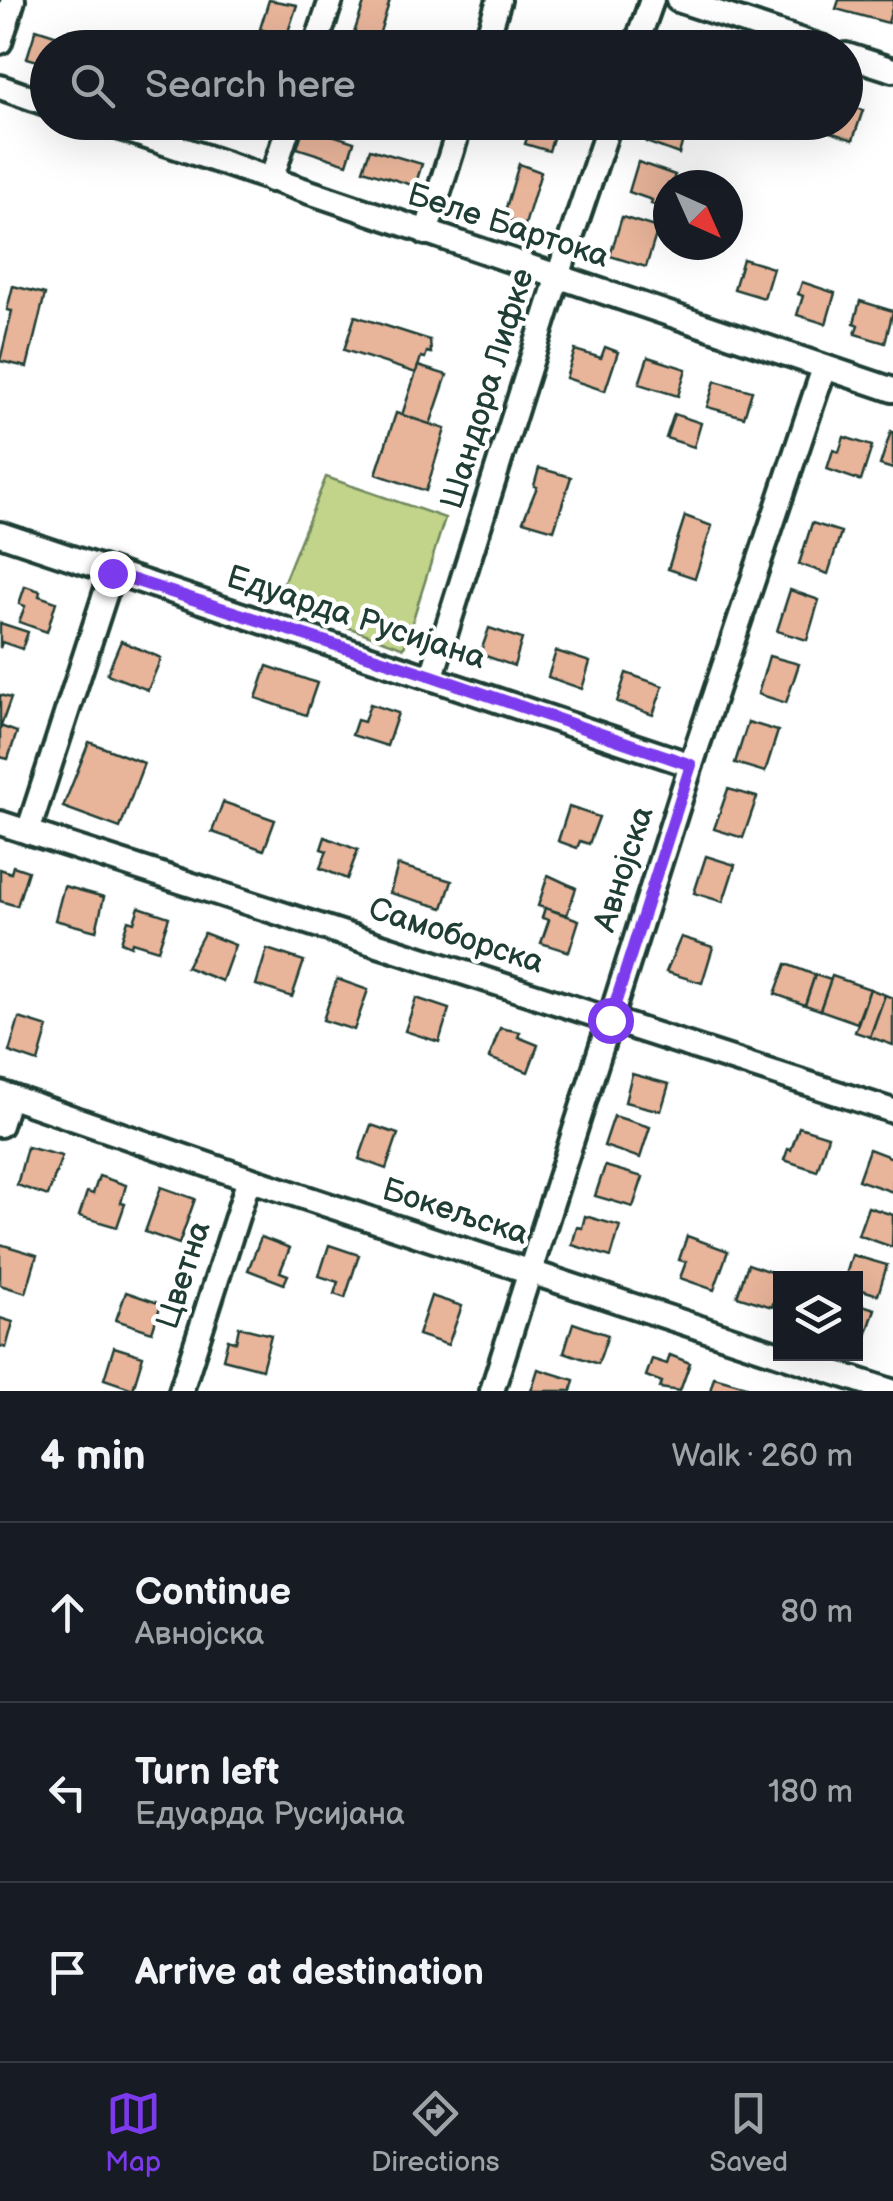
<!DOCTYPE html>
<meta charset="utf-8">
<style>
:root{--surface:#171b24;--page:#20242c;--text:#f1f3f6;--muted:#9ea1a6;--line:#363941;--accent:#7c3aed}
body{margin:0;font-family:"Balsamiq Sans",sans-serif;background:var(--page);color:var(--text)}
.controls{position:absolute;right:30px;bottom:30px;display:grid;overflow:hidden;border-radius:0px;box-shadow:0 10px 40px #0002}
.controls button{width:90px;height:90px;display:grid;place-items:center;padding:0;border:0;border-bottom:2px solid var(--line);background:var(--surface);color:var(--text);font:50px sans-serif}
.compass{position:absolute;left:653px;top:170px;width:90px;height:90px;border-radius:50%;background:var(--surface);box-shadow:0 10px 40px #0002;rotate:135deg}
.stop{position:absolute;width:30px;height:30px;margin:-22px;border:8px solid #7c3aed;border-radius:50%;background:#fff}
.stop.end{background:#7c3aed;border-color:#fff;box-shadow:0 2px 10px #0008}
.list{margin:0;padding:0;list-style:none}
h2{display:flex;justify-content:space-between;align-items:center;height:130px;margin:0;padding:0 40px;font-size:42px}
h2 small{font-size:32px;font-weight:400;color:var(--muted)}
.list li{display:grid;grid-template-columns:65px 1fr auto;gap:30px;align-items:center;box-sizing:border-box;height:180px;padding:0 40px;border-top:2px solid var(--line)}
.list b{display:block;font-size:38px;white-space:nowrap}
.list p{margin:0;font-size:32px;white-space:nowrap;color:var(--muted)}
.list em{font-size:32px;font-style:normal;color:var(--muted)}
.icon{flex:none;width:55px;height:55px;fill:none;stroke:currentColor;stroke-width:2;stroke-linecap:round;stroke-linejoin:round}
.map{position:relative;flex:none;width:893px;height:1391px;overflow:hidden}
.search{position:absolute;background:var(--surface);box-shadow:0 10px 40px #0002;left:30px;right:30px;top:30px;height:110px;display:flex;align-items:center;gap:25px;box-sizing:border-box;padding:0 35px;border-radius:55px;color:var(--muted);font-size:38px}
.sheet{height:670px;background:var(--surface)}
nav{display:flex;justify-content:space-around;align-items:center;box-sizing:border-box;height:140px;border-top:2px solid var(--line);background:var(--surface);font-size:28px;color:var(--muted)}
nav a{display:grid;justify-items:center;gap:5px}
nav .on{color:var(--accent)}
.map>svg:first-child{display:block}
.green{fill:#c1d489;stroke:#70885e;stroke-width:2.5}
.building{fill:#e8b49a;stroke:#1f3d34;stroke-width:2.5}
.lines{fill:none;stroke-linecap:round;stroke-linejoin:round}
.minor-casing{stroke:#1f3d34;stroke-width:30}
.minor{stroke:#fff;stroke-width:22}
.route{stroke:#7c3aed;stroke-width:12}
.labels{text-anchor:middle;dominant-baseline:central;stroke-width:9;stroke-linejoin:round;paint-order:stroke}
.street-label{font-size:32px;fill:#1f3d34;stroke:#fff}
</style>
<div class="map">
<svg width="893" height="1391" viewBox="0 0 893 1391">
<rect width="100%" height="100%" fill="#fff"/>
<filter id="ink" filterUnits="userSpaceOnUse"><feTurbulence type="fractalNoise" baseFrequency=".01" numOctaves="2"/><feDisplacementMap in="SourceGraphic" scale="20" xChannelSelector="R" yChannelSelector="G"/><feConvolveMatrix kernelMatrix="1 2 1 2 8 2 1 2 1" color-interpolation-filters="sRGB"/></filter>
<g filter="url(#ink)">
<!-- green -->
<polygon class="green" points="326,477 445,518 404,648 276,601"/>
<!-- building -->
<g class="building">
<polygon points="269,0 297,5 286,38 260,29"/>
<polygon points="365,0 390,0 375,48 349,48"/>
<polygon points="839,0 893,0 893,5 888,23 836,9"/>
<polygon points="36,29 86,45 85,48 48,48 48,64 27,58"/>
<polygon points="846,105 863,110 853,140 827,131 830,122 846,122"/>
<polygon points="224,122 266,122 262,135"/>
<polygon points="532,122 558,122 549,151 525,144"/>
<polygon points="653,122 688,122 679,154 646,142"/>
<polygon points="304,126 354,142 347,164 297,148"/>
<polygon points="370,149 422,164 415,186 363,170"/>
<polygon points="638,162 675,175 671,185 668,184 660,207 651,204 652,200 629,192"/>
<polygon points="519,164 541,172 525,225 503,218"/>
<polygon points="622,217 658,228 646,267 610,256"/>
<polygon points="743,259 773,268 764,298 734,289"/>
<polygon points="802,282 835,293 826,324 797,315 803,296 798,294"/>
<polygon points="13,286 45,294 27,367 0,361 12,311 7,310"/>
<polygon points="860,301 893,311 885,343 855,334 858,325 854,323"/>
<polygon points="355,316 430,340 431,353 427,352 425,358 421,357 416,373 344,350"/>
<polygon points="605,347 618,352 605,391 566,378 575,350 601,358"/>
<polygon points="648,357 686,369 678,396 639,384"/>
<polygon points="418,366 447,375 430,425 402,415"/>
<polygon points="715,381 752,391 744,417 707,407"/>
<polygon points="396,413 445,429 426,491 376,474"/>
<polygon points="674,414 701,423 694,447 666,438"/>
<polygon points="891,431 893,432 893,469 880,465"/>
<polygon points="844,437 872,446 861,481 827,469 833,450 839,452"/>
<polygon points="539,468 571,477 554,530 523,521 537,487 534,486"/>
<polygon points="685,516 712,526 695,578 668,569"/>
<polygon points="812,523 841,532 828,574 799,564"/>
<polygon points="25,586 40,591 39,596 56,602 47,632 19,622 25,606 19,604"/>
<polygon points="790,590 819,600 807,640 777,631"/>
<polygon points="0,623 28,632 22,649 2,642 0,648"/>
<polygon points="489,628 522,639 514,666 480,654"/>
<polygon points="121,641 161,658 148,690 107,674"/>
<polygon points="556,651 590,662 582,689 548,677"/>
<polygon points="769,656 799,664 786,703 758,694"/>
<polygon points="267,666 317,683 306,715 256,698"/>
<polygon points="626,673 663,686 653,715 617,702"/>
<polygon points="0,695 11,698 1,726 0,726"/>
<polygon points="370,704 398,713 387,746 352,735 357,720 364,722"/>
<polygon points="748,722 778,731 765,772 735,763"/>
<polygon points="0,726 17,732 8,759 0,757"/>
<polygon points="89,742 144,763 120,828 63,807"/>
<polygon points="728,789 757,797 743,838 714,829"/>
<polygon points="223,802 275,820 264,850 212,832"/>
<polygon points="569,807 599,817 589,844 580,841 577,848 558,841"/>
<polygon points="325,837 358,850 347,879 320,868 327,851 321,849"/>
<polygon points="706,856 735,865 723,902 694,893"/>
<polygon points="398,865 452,881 443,908 390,893"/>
<polygon points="13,866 28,871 17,906 0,901 0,869 11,873"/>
<polygon points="548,875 576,888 567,915 538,906"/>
<polygon points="64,886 104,897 96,931 55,920"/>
<polygon points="139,907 169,917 158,950 132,942 131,946 121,942 128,920 134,922"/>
<polygon points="545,908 579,920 569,952 541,943 549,920 542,918"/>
<polygon points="204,933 235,945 222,981 186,967"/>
<polygon points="681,937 713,947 702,983 666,972"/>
<polygon points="267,949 304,961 292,997 256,985"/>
<polygon points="786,964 815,975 805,1005 775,994"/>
<polygon points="815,975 831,980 820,1010 805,1005"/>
<polygon points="832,976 870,989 857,1023 820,1010"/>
<polygon points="337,979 368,990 354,1030 323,1020"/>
<polygon points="870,989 885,995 870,1037 855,1032"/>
<polygon points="885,995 893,998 893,1045 870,1037"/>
<polygon points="416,998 449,1009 439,1042 405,1031"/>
<polygon points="19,1018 48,1027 38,1062 9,1052"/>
<polygon points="500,1028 520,1032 518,1037 538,1045 528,1072 489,1058"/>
<polygon points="632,1074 669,1084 661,1111 625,1102"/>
<polygon points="614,1116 650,1127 640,1158 604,1146"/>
<polygon points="371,1125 398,1134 386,1169 359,1159"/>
<polygon points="799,1127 828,1136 817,1171 784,1160 788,1149 791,1150"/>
<polygon points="27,1147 62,1156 48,1196 17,1185"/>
<polygon points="869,1149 893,1158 893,1192 858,1180"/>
<polygon points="605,1166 643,1177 633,1207 595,1196"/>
<polygon points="99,1176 126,1185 121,1203 125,1204 117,1227 79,1216 87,1192 93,1194"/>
<polygon points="161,1187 195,1199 179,1244 145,1232"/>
<polygon points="868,1207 893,1215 892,1247 858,1235"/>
<polygon points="585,1216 620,1226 611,1257 572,1245 577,1227 582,1228"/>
<polygon points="687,1236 728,1251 714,1290 680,1278 686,1262 679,1260"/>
<polygon points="261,1237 290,1248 280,1272 288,1275 284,1284 248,1270"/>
<polygon points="0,1244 37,1255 26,1293 0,1285"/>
<polygon points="329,1245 359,1255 345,1298 334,1294 338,1282 319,1276"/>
<polygon points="852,1255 887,1265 878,1295 856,1288 856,1278 845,1278"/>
<polygon points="748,1264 782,1276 772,1307 737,1296"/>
<polygon points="126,1292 161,1304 152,1332 116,1320"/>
<polygon points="431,1296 462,1306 448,1345 418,1335"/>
<polygon points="856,1303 875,1309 866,1336 856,1332"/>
<polygon points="0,1318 13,1322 6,1348 0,1346"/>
<polygon points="573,1323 608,1335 598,1364 564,1352"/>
<polygon points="239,1327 271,1335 262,1369 223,1359 228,1339 236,1342"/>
<polygon points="114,1347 143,1356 133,1389 104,1379"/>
<polygon points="670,1355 690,1363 680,1391 660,1388 662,1382 646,1376 652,1359 667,1364"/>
<polygon points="538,1369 574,1380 571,1391 531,1391"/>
<polygon points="714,1377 746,1386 744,1391 710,1391"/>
</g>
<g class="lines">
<defs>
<g id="minor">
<polyline points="678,0 824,48"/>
<polyline points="0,42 13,0"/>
<polyline points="315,48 331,0"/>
<polyline points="484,48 499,0"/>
<polyline points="635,48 652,0"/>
<polyline points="846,55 893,70"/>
<polyline points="0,87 48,104"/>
<polyline points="103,122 893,390"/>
<polyline points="271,180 290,122"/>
<polyline points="426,233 461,122"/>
<polyline points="0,534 691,765"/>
<polyline points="432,676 558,276 610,122"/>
<polyline points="0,823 893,1111"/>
<polyline points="28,832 112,573"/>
<polyline points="0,1093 249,1179 891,1391"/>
<polyline points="0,1125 9,1096"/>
<polyline points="181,1391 249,1179"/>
<polyline points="492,1391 691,765 824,368"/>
</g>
</defs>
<!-- minor casing -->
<use href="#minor" class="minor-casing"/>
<!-- minor -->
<use href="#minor" class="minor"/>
</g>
</g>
<g class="lines" filter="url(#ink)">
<!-- route -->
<polyline class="route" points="112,573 432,676 691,765 610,1020"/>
</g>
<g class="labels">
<!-- street labels -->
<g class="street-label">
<text transform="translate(508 226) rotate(18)">Беле Бартока</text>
<text transform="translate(488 389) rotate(-73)">Шандора Лифке</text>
<text transform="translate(356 618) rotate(18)">Едуарда Русијана</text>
<text transform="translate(624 869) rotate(-72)">Авнојска</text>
<text transform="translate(456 936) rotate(18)">Самоборска</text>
<text transform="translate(455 1212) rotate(18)">Бокељска</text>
<text transform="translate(184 1275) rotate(-72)">Цветна</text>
</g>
</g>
</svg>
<div class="controls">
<button><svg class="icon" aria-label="layers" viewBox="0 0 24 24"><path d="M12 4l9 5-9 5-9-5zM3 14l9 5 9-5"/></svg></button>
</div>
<svg class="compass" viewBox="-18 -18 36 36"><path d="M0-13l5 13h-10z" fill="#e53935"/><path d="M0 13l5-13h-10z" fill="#9ea1a6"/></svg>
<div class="stop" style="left:610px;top:1020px"></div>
<div class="stop end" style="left:112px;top:573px"></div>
<div class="search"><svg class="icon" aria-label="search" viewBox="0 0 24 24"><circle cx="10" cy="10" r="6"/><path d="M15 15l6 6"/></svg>Search here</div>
</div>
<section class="sheet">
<h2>4 min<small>Walk · 260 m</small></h2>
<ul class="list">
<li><svg class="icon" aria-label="ahead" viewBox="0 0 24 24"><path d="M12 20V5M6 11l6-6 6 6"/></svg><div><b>Continue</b><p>Авнојска</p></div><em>80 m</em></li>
<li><svg class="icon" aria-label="left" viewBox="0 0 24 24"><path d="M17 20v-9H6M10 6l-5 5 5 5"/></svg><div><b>Turn left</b><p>Едуарда Русијана</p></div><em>180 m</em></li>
<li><svg class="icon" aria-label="arrive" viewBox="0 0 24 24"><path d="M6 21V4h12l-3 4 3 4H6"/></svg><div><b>Arrive at destination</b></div></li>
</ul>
</section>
<nav>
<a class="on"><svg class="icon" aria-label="map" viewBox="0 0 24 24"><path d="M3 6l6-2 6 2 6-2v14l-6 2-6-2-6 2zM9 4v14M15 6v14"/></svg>Map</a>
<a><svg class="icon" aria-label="directions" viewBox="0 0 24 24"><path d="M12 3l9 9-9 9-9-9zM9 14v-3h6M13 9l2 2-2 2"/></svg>Directions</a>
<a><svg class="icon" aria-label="saved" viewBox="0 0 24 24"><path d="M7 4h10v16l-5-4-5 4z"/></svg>Saved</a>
</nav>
